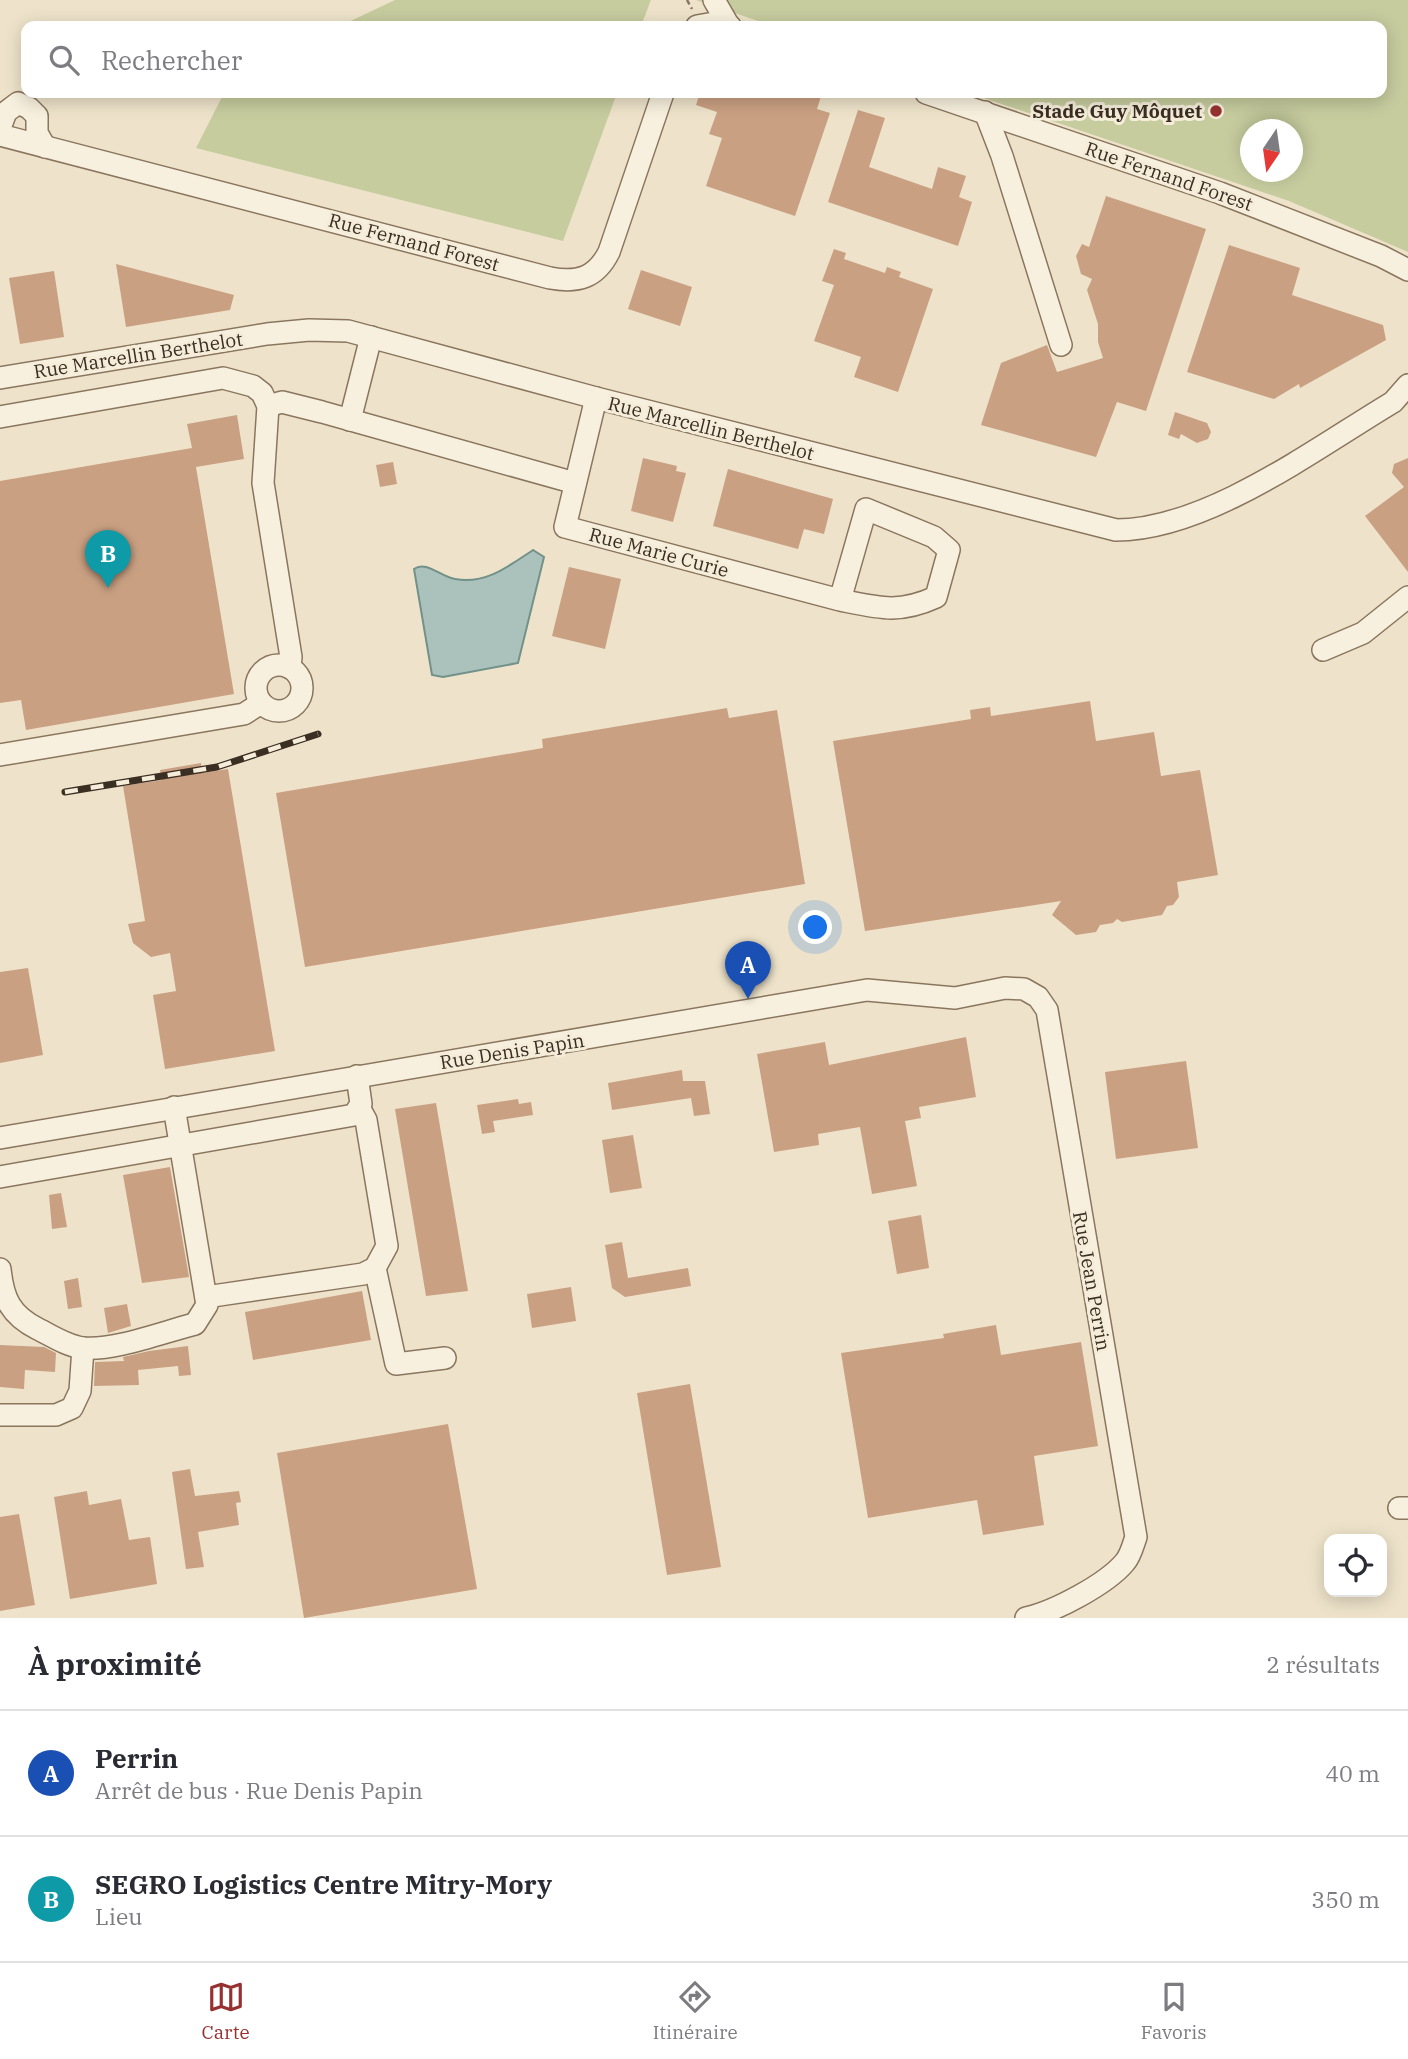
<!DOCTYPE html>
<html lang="fr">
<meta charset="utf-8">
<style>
:root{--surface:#fff;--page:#f2f2f3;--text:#2b2b33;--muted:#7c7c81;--line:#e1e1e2;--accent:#973131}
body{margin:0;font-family:"IBM Plex Serif",serif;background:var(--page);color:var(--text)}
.controls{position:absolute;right:21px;bottom:21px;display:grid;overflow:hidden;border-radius:14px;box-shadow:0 4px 18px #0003}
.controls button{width:63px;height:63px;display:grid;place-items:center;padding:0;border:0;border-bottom:2px solid var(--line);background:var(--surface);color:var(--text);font:35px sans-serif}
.compass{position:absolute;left:1240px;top:119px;width:63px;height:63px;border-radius:50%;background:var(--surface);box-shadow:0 4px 18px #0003;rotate:193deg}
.you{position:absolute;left:816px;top:928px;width:24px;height:24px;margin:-18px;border:5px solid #fff;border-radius:50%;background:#1a73e8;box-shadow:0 0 0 10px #1a73e833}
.badge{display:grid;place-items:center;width:46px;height:46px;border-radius:50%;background:var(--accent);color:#fff;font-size:23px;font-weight:700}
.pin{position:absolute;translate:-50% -58px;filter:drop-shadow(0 2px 4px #0008)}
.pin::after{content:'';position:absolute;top:37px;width:24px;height:21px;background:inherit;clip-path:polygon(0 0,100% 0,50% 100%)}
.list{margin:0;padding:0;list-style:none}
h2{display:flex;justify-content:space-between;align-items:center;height:91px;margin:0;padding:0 28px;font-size:30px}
h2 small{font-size:23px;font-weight:400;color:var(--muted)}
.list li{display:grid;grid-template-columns:46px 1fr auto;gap:21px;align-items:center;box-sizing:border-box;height:126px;padding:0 28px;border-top:2px solid var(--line)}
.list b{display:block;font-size:26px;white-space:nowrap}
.list p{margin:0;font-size:23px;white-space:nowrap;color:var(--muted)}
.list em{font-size:23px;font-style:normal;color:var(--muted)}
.icon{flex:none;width:38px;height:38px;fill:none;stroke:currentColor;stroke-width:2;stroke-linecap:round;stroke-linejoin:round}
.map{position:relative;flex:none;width:1408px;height:1618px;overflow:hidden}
.search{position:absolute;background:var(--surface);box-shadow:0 4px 18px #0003;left:21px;right:21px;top:21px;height:77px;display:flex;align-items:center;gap:18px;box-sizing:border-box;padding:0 24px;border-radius:14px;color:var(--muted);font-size:26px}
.sheet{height:343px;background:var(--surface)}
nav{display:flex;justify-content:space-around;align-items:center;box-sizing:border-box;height:98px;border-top:2px solid var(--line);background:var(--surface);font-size:19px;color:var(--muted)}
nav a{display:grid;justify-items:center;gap:4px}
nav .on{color:var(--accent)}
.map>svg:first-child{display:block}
.green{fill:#c6cc9e;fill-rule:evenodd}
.water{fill:#abc2bc;stroke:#719189;stroke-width:2}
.building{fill:#caa082}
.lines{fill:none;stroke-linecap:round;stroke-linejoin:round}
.minor-casing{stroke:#8a765f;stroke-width:24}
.path{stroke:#8a765f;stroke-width:2.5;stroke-dasharray:5 3.5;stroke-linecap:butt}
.minor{stroke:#f8f0de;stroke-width:21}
.rail-casing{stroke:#3b2e22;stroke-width:7}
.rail{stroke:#f5edda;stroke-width:4.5;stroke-dasharray:13;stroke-linecap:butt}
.poi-dot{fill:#973131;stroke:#f5edda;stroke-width:2.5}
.labels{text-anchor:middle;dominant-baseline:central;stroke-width:6;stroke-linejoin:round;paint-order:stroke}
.poi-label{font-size:19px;font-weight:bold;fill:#3b2e22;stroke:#f5edda;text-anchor:end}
.street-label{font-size:19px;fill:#3b2e22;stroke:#f5edda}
</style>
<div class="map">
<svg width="1408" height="1618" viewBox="0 0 1408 1618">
<rect width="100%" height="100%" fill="#eee3ca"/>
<!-- green -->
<g class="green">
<polygon points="395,0 651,0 641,26 340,26"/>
<path d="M696 0H1408V252L1289 201 969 93H1382V26H773ZM1250 130H1292V172H1250Z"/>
<polygon points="224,93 617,93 563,241 196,148"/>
</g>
<!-- water -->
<path class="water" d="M533 550 544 557 518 663 443 677 432 675 414 569C426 560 441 577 455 579 485 585 509 566 533 550Z"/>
<!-- building -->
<g class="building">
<polygon points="700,93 822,93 817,109 830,113 795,216 706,186 722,138 709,134 717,112 696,105"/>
<polygon points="858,110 885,118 869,167 932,189 938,167 966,176 959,197 972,202 958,246 828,202"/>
<polygon points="1106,196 1206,229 1146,411 1117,402 1096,457 981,425 1001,363 1047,345 1057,372 1103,358 1098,342 1098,324 1087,290 1092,279 1081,274 1076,256 1082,244 1089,247"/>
<polygon points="1229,245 1300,268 1292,295 1383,325 1386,340 1300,388 1299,384 1274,399 1187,372"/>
<polygon points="834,249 846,253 844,259 885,273 887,267 901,272 899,277 933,289 898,392 854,377 861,357 814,341 834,285 822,281"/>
<polygon points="116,264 234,295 230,310 126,327"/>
<polygon points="641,270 692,287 680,326 628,309"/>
<polygon points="54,271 64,337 20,344 9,278"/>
<polygon points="1175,412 1207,423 1211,432 1208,439 1197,443 1181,434 1179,439 1168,435"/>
<polygon points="237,415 244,459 196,467 234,694 26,730 21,700 0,703 0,481 192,448 187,424"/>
<polygon points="643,458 677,466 676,471 686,473 673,522 631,511"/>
<polygon points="1408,458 1408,572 1365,516 1404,487 1392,473 1394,464"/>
<polygon points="393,462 397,484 380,487 376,465"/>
<polygon points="728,469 833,499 824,534 804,529 798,549 713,526"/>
<polygon points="569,567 621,579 605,649 552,636"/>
<polygon points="1090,701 1096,741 1154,732 1161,776 1200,770 1218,875 1177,882 1179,897 1173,905 1167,906 1162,915 1122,922 1117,919 1113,923 1100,925 1096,932 1076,935 1052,915 1061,901 865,931 833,741 971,719 970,710 990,707 991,716"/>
<polygon points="727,708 729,718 777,710 805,884 305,967 276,793 543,748 542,739"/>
<polygon points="201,763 202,773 228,769 275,1051 165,1069 153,995 176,991 170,953 151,957 133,943 128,924 145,921 123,786 162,780 160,770"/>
<polygon points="28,968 43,1055 0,1063 0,972"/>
<polygon points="966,1037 976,1097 919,1107 921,1118 905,1121 917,1186 872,1194 860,1127 818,1134 819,1145 774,1152 757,1054 825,1042 829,1065"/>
<polygon points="1186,1061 1198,1148 1116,1159 1105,1072"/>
<polygon points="682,1070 683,1081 705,1081 710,1114 694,1116 691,1098 612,1110 608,1083"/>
<polygon points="518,1099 519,1104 531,1102 533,1115 493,1121 495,1132 482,1134 477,1105"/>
<polygon points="436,1103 468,1291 426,1296 395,1109"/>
<polygon points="633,1135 642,1188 610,1193 602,1140"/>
<polygon points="170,1167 189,1277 142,1283 123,1175"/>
<polygon points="61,1193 67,1227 52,1229 49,1195"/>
<polygon points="921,1215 929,1268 897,1274 888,1221"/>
<polygon points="622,1242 628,1278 688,1268 691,1286 625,1297 612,1288 605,1245"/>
<polygon points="78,1278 82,1307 68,1309 64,1281"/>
<polygon points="571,1287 576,1321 532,1328 527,1294"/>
<polygon points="362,1291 371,1340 253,1360 245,1312"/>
<polygon points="127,1304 131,1326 108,1333 104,1308"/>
<polygon points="996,1325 1001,1355 1081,1342 1098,1446 1034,1456 1044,1525 983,1535 977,1500 868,1518 841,1353 944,1338 943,1334"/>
<polygon points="0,1345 44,1347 56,1353 55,1372 25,1370 24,1389 0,1387"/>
<polygon points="188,1346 191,1375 179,1376 178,1366 138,1370 139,1385 94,1386 95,1362 124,1361 123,1357 149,1351"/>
<polygon points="690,1384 721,1567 667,1575 637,1393"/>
<polygon points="448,1424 477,1589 304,1618 277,1453"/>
<polygon points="190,1469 195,1496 239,1491 241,1502 236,1503 239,1525 198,1532 204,1567 186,1569 172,1472"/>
<polygon points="87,1491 89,1505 121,1499 129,1540 150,1537 157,1584 70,1599 54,1497"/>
<polygon points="19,1514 35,1605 0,1611 0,1517"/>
</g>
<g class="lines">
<defs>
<g id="minor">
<polyline points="714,0 729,26"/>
<polyline points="697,26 714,23 730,26"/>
<polyline points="926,93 1220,193 1381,256 1408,270"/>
<polyline points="985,112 1002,156 1061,345"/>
<polyline points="0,128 6,112 18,103 29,108 37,116 37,133 45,147"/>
<path d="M0 135 550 278C578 283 596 278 609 252L663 93"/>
<path d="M0 378 267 334 309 330 348 331 596 398 1116 530C1207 530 1316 448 1393 402L1408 385"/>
<path d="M596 398 565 527 840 600C879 608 899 614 936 597L949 550 934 537 866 509 840 600"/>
<polyline points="268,406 282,402 322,412 575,483"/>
<polyline points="0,417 223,378 253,386 262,393 268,406 263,483 291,657 290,668"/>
<polyline points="350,420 371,337"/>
<polyline points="1323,650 1363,633 1408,597"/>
<circle cx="279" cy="688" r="23"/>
<polyline points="0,755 244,714 261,703"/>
<path d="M0 1138 867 990 955 998 1005 988 1024 989 1038 997 1047 1010 1136 1537C1133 1545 1131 1555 1125 1562 1107 1584 1054 1612 1026 1618"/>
<polyline points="0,1177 354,1115 361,1104 357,1076"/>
<polyline points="375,1268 396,1364 445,1358"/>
<path d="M0 1269C3 1298 10 1315 38 1329 52 1336 67 1346 83 1348 114 1351 163 1332 195 1324L207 1305 174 1107"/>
<polyline points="206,1297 363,1274 375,1268 387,1246 366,1120 360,1109"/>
<polyline points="0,1415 56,1415 72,1408 80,1391 83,1348"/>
<polyline points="1399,1508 1408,1508"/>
</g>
</defs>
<!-- minor casing -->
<use href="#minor" class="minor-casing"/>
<!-- path -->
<polyline class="path" points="687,0 692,9"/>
<!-- minor -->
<use href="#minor" class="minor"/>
<defs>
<polyline id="rail" points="65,792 217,767 318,734"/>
</defs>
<!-- rail casing -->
<use href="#rail" class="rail-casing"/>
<!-- rail -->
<use href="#rail" class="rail"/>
</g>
<!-- markers -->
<circle class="poi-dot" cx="1216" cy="111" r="7"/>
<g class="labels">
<!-- poi labels -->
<g class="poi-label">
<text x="1202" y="111">Stade Guy Môquet</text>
</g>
<!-- street labels -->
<g class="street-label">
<text transform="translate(1169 176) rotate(19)">Rue Fernand Forest</text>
<text transform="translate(414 242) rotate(15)">Rue Fernand Forest</text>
<text transform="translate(138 355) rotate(-9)">Rue Marcellin Berthelot</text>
<text transform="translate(711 428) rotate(14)">Rue Marcellin Berthelot</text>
<text transform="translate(659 552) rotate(15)">Rue Marie Curie</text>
<text transform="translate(512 1051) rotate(-9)">Rue Denis Papin</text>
<text transform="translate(1092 1281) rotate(80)">Rue Jean Perrin</text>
</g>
</g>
</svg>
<div class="controls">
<button><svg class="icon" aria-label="locate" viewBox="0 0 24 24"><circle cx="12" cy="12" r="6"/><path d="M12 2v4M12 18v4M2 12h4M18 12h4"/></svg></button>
</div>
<svg class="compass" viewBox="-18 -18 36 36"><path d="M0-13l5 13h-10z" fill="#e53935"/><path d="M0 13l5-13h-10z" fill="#7c7c81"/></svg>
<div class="you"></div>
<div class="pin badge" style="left:748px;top:999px;background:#1a4fb4">A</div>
<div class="pin badge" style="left:108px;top:588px;background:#0f9aa8">B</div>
<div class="search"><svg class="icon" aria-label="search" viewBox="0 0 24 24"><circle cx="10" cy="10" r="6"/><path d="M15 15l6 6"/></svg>Rechercher</div>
</div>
<section class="sheet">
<h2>À proximité<small>2 résultats</small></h2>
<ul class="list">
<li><span class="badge" style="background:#1a4fb4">A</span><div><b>Perrin</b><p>Arrêt de bus · Rue Denis Papin</p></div><em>40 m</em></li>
<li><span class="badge" style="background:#0f9aa8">B</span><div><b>SEGRO Logistics Centre Mitry-Mory</b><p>Lieu</p></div><em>350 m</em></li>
</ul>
</section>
<nav>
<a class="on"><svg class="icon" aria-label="map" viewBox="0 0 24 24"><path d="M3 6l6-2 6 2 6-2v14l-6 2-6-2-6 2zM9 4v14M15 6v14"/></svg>Carte</a>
<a><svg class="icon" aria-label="directions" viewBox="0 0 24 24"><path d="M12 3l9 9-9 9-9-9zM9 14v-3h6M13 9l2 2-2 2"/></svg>Itinéraire</a>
<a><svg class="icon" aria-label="saved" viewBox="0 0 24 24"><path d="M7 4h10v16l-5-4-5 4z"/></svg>Favoris</a>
</nav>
